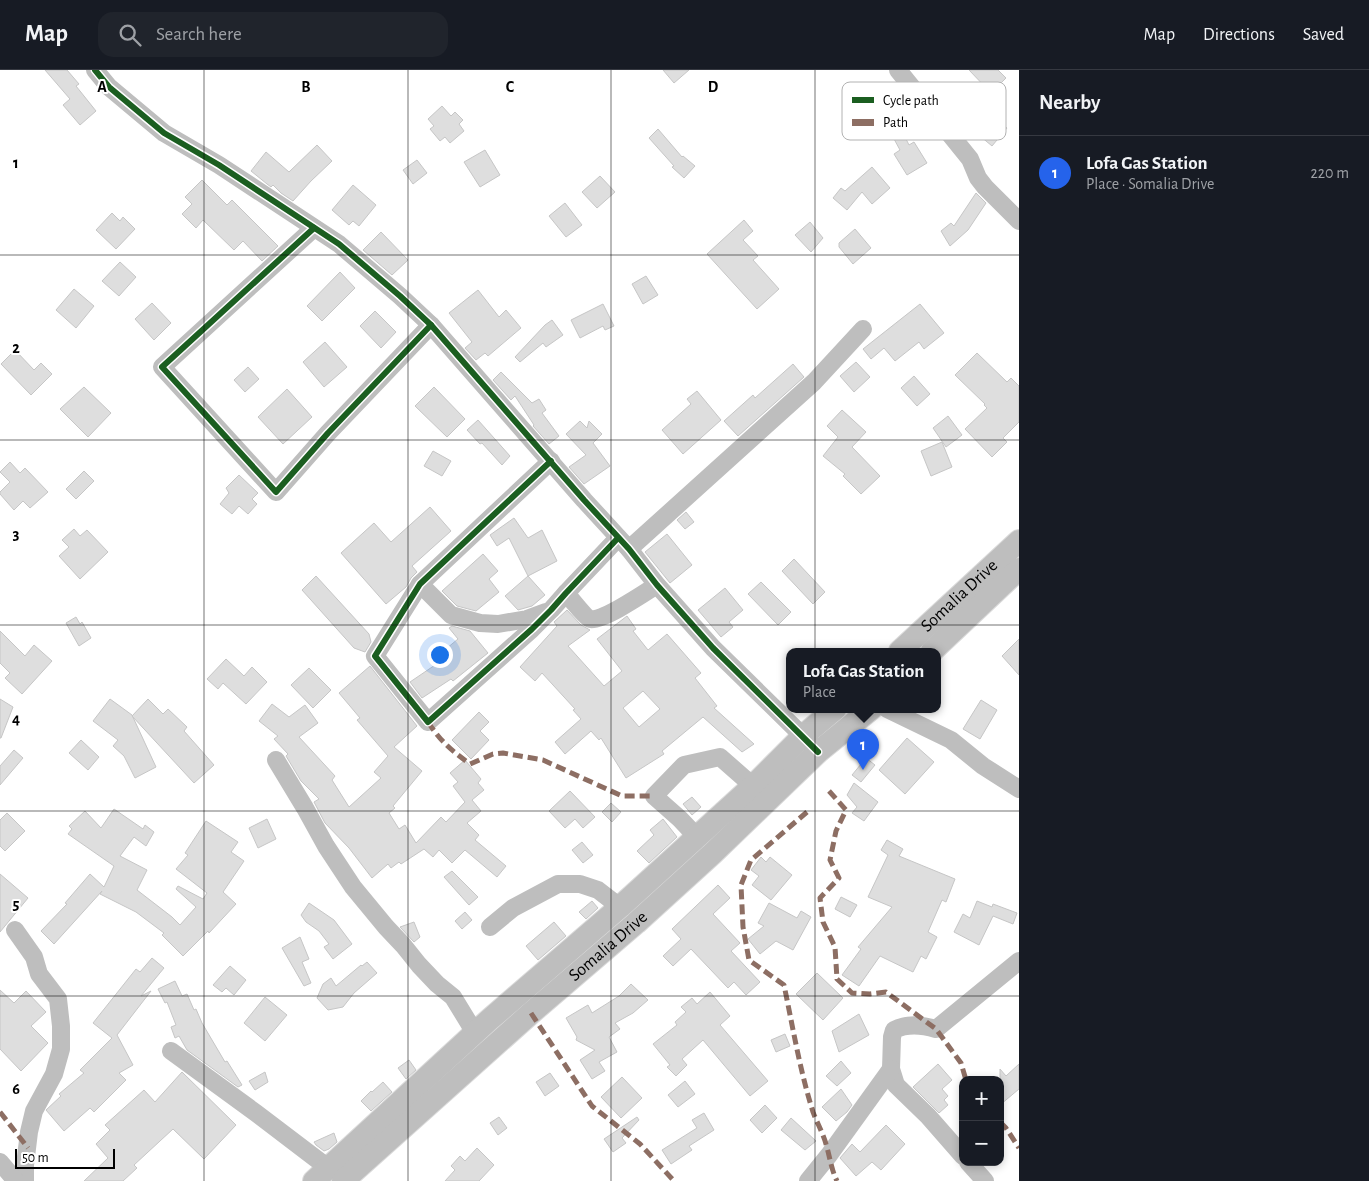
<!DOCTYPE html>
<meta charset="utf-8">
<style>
:root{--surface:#171b24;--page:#20242c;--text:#f1f3f6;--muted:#9ea1a6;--line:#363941;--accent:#2563eb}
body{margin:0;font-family:"Alegreya Sans",sans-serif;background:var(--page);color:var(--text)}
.controls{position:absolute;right:15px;bottom:15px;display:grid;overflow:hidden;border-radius:10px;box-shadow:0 2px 8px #0003}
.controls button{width:45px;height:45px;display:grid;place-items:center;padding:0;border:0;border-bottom:1px solid var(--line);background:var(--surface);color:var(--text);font:25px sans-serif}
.scale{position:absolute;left:15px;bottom:12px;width:100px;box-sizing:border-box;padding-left:5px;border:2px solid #000;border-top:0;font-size:14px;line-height:18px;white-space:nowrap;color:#000;-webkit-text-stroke:4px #fff;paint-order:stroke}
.you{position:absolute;left:439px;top:584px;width:18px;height:18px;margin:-12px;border:4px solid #fff;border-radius:50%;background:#1a73e8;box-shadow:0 0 0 8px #1a73e833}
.badge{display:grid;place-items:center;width:32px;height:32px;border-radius:50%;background:var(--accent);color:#fff;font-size:16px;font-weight:700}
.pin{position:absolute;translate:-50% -41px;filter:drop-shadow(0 1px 2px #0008)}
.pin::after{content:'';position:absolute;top:26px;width:18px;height:15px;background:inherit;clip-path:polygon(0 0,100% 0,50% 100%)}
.popup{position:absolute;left:786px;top:578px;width:155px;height:65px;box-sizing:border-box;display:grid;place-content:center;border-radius:10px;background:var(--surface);filter:drop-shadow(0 1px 4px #0005);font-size:16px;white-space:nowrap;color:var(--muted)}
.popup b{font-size:19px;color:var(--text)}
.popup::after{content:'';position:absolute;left:50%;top:100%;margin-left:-10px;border:10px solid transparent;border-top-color:var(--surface)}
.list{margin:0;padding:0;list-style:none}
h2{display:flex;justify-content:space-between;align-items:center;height:65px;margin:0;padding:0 20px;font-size:21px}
h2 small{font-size:16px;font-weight:400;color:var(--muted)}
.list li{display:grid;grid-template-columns:32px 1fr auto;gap:15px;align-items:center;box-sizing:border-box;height:75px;padding:0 20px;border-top:1px solid var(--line)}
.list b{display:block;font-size:19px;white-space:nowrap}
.list p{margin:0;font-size:16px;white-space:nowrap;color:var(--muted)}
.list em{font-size:16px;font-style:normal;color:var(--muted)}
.icon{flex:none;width:28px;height:28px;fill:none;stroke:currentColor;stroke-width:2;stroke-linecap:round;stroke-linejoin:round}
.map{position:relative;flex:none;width:1019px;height:1111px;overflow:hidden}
header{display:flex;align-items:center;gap:30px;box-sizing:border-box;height:70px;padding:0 25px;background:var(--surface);border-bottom:1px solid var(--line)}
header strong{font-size:24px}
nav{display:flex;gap:28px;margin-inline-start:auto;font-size:18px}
.search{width:350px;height:45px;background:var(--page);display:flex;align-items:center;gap:12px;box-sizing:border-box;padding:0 18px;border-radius:15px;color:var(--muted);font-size:19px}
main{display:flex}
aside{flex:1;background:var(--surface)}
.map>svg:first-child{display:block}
.building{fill:#dedede;stroke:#c6c6c6;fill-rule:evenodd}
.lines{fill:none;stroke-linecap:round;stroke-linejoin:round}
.major-casing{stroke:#dbdbdb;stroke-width:24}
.minor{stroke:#bebebe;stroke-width:18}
.major{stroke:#bebebe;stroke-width:22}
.quiet{stroke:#8d6e63;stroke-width:5;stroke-dasharray:10 5;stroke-linecap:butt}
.cycleway-casing{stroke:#fff;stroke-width:9}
.cycleway{stroke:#1b5e20;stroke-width:6}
.grid{fill:none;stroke:#000;stroke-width:1;stroke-opacity:0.55}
.labels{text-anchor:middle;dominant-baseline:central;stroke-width:4;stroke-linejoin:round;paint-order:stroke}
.street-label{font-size:18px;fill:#000;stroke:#fff}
.key{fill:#fff;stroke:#b2b2b2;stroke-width:1}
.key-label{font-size:14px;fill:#000}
.grid-label{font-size:16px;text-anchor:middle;font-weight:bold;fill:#000;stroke:#fff;stroke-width:4;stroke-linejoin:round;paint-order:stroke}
</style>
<header>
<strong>Map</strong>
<div class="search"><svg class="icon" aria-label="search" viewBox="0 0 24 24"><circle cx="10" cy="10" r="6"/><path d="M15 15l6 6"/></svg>Search here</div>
<nav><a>Map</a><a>Directions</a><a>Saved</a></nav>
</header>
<main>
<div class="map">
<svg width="1019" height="1111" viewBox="0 0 1019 1111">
<rect width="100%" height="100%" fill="#fff"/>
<!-- building -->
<g class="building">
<polygon points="45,0 67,0 79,14 76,16 96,41 80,55 63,35 70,29"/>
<polygon points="663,0 689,0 674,13"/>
<polygon points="969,0 998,0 1006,8 991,23"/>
<polygon points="442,36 451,46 455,42 463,50 459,54 464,61 450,73 445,67 440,71 430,59 434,56 428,49"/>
<polygon points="982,37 1007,58 992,76 974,61 983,51 975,45"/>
<polygon points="897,51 909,75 914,72 927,93 907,105 894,84 900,80 887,56"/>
<polygon points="658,59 682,87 683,86 695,96 684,108 672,97 674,96 649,68"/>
<polygon points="317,75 332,91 311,111 293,131 281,123 273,115 271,117 267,114 251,101 266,82 289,102"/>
<polygon points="485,80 500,105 480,117 464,92"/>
<polygon points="417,90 427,103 413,114 403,100"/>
<polygon points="872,97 890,118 872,134 862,122 847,140 833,128 841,118 845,121"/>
<polygon points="600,106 615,122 597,138 582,122"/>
<polygon points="202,110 227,135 232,130 278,176 262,191 243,171 234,180 203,150 196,158 182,144 192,134 185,127"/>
<polygon points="353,115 376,135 359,156 353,151 349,155 332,140"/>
<polygon points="976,123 986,133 968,160 950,176 941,161 951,153 954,156"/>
<polygon points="565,133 582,155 566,167 549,146"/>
<polygon points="112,143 120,151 123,147 135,159 116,179 96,160"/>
<polygon points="744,150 753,161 743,170 758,186 753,190 779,219 757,239 707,184"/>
<polygon points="810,152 823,168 811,182 795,165"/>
<polygon points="855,159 871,178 853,194 839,177 839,173"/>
<polygon points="381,162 408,190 392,205 363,180"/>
<polygon points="120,192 136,207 119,226 102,211"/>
<polygon points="340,202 355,218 322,251 307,236"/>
<polygon points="646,206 658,225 643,234 632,214"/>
<polygon points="74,219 94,236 76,258 56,240"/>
<polygon points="478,220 499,247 506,240 521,258 488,286 485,283 476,290 465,278 472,272 449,243"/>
<polygon points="152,233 171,253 154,270 135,249"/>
<polygon points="603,234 614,256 605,260 603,256 580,268 571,250"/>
<polygon points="920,234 944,263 924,279 919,272 895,291 884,278 871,289 863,279"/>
<polygon points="375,241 396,262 381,278 360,256"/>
<polygon points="552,250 563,265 546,277 543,273 520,292 515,287 545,255"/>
<polygon points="325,272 347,297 324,317 303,292"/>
<polygon points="15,280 34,300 41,293 52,304 31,325 1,294"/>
<polygon points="977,283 1007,312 1011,308 1019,316 1019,352 1003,368 1007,372 992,387 965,359 987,338 984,335 985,334 955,305"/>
<polygon points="856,292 870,307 854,322 840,306"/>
<polygon points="793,294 804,307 738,366 724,351 753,325 755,328"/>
<polygon points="248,297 259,309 245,322 234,310"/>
<polygon points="501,302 532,333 539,329 546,340 542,343 559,366 549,374 533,356 534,355 515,326 511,330 493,310"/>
<polygon points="914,306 930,324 917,336 901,318"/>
<polygon points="84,317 111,343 88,367 60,339"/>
<polygon points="434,317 465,349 447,367 415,336"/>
<polygon points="287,319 312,347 283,374 258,347"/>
<polygon points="697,321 721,350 683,384 662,360 691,334 687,329"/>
<polygon points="842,340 866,362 852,377 880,406 861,424 843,406 845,404 823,386 838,367 827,356"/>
<polygon points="948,346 962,365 946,377 933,358"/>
<polygon points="478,350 510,386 502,395 482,373 480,374 467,360"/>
<polygon points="580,351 587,358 589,351 602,364 593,373 610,396 584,414 569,397 586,385 566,364"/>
<polygon points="942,372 952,397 931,406 921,381"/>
<polygon points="433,381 451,391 442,406 424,396"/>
<polygon points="10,392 20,403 25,398 48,422 30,438 23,431 14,440 0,424 0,422 10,412 0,402"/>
<polygon points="84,401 94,411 76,429 66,419"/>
<polygon points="239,405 258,423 252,429 257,434 248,444 239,436 232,444 220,434 229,423 226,418"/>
<polygon points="430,437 451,461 412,496 417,502 411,508 406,517 386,534 341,483 374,453 391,472"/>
<polygon points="686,442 694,452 685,459 677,450"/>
<polygon points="514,448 528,468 542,460 557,491 528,506 509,468 497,476 490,465"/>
<polygon points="74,459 80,466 87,460 108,482 80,509 59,486 69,477 62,470"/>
<polygon points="667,464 692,495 670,513 645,482"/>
<polygon points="483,484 498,501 489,509 499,522 476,541 457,536 442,521"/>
<polygon points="794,489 825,522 813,534 782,501"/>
<polygon points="316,506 369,564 371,572 365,582 354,578 302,520"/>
<polygon points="528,506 545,525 532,536 518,540 505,526"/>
<polygon points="761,512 791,542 778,555 748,524"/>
<polygon points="725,518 743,540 729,552 733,557 721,567 698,540"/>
<path d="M567 540 581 555 590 560 568 576 604 616 622 601 597 569 627 546 636 559 633 561 648 580 667 564 701 603 695 608 717 636 714 638 754 674 742 682 703 647 662 681 664 684 626 708 601 668 599 670 591 661 565 684 555 672 581 649 573 640 575 639 542 603 535 611 520 597 557 556 554 552ZM643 621 660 639 639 657 623 638Z"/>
<polygon points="76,547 80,554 82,552 91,568 79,576 66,553"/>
<polygon points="452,556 470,561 488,583 453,611 451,609 422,628 410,612 438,593 435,588 458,569 449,558"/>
<polygon points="0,561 25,586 34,575 52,591 22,624 5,608 10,603 0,593"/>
<polygon points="1019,569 1019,605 1002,586"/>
<polygon points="226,589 244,606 252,597 267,612 246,634 223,613 218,619 207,609"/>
<polygon points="370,596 417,656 394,677 422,701 393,736 395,738 389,743 399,759 405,755 416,773 441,747 446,752 465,732 453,716 458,712 450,703 465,690 481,709 478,713 484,720 472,730 481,741 467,753 479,765 475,770 506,796 497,807 465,780 452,793 439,780 433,787 424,779 401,794 399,792 391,798 388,794 372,808 349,778 325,753 314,732 319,729 301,711 286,686 288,684 274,669 278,666 259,651 272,634 289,647 305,635 318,653 299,667 335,706 332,710 349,737 381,708 374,702 388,686 357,650 360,648 339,623"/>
<polygon points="309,598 331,620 313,638 291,615"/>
<polygon points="0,629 13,637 1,668 0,668"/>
<polygon points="110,629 132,645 156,697 135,708 124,686 113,676 118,670 93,651"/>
<polygon points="148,629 163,644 168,639 187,657 184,661 214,695 194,713 132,646"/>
<polygon points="981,630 997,640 980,669 963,659"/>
<polygon points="479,642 489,652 480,661 489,670 471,689 452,670"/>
<polygon points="907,668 934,692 905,724 879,700"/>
<polygon points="81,670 99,687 88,700 69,683"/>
<polygon points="14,680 23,688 0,715 0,696"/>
<polygon points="866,688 875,695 861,712 852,705"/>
<polygon points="854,713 878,732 864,751 852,743 857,737 847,725"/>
<polygon points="570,721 595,747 583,758 575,749 565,758 549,741"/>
<polygon points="692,727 701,737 692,745 683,734"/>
<polygon points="611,733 621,742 612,752 602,742"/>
<polygon points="114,739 143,759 145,755 154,762 146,776 134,767 120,786 147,800 137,820 172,847 180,855 196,837 176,819 178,816 203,829 207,823 176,799 188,785 185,783 206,751 238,772 231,782 244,791 223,822 236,834 209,863 208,861 183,886 162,865 164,863 136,842 100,824 102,821 54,874 41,861 67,834 65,833 90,804 104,817 114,796 68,764 72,759 69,756 85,741 101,758"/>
<polygon points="7,743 25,761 5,781 0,776 0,750"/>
<polygon points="267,749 276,769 258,778 249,758"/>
<polygon points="663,749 677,767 649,793 637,781 654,765 650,760"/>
<polygon points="887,770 903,779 899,786 955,809 946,832 942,830 928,862 937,867 926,889 921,886 913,902 880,886 859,916 842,905 861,879 858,877 892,837 868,827 888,785 881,780"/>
<polygon points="582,772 593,785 583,793 572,780"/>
<polygon points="761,787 766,792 770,787 792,805 771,830 752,815 759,806 751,800"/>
<polygon points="452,801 478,827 469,835 444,807"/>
<polygon points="0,804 28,828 0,862"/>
<polygon points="718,815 730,828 713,844 740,873 731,881 760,912 746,925 734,912 728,918 691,879 673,896 663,886 681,869 672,859"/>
<polygon points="841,827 857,835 850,847 835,839"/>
<polygon points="592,831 598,838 586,849 579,842"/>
<polygon points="977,831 992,837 993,834 1017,843 1013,854 993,846 979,875 954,862 963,844 970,848"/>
<polygon points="309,833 334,850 352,874 333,889 324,877 329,874 319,861 306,852 301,845"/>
<polygon points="769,833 797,848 801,841 811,847 793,880 776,871 760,884 748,869 764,856 758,853"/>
<polygon points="465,842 472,850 462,859 455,851"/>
<polygon points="414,852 420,867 414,872 400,857"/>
<polygon points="554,852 566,866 538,890 526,876"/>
<polygon points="300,867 309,889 302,892 311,913 304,916 282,878"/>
<polygon points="152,888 164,898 141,926 151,921 117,965 133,995 119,1003 126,1010 94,1042 90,1038 64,1061 46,1040 61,1026 59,1024 84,1003 80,1000 112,968 93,953 136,899 140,902"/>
<polygon points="367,892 377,903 354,923 343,937 328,940 317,928 323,914 331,908 336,916 361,895 362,896"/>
<polygon points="230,896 246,910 234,925 226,918 222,922 213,915"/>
<polygon points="817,903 843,928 823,950 796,924"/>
<polygon points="175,911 182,926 187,924 194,940 196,939 202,953 225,992 227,991 242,1015 238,1017 187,980 179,966 175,968 171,957 176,955 167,932 165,933 158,919"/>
<polygon points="631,914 648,930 633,943 615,953 620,959 609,967 617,982 599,992 605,1001 592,1009 580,990 595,980 576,970 577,967 566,948 588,935 592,943 619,926"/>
<polygon points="0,920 14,933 26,921 46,942 31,956 48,973 21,1001 0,979"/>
<polygon points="710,922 730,946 720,955 768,1011 750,1026 703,970 682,989 687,995 676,1006 667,997 670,995 653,974 677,955 675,952 686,942 681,937 692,928 697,934"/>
<polygon points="265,927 287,945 265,971 244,953"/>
<polygon points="859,944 869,965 839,982 832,961"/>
<polygon points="785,964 790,976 776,982 771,970"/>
<polygon points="409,990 416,1000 406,1009 398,998"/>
<polygon points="841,991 851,1003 837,1016 826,1006"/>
<polygon points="938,994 952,1010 942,1019 948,1026 944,1030 948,1035 939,1043 913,1017"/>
<polygon points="1019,994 1019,1019 1000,1035 1000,999 1006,1006"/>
<polygon points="182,1002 236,1055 204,1089 173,1059 134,1095 137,1098 123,1111 84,1111 108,1088 96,1074 110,1060 105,1055 144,1020 155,1032"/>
<polygon points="265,1002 268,1012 255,1020 249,1011"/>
<polygon points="550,1003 559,1016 545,1026 536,1012"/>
<polygon points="622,1007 642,1028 621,1048 601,1027"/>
<polygon points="685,1011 695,1024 678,1037 668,1025"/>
<polygon points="383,1012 392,1022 371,1041 361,1031 371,1021 372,1022"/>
<polygon points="841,1019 852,1035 847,1042 836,1051 822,1037"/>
<polygon points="765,1035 777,1048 762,1063 750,1050"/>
<polygon points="704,1043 714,1060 689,1076 692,1080 671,1094 662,1080 697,1058 692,1050"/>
<polygon points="499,1047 507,1058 498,1065 490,1053"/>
<polygon points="637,1047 639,1050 622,1068 626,1073 613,1082 604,1069"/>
<polygon points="791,1048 816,1071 805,1080 781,1060"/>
<polygon points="886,1055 905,1074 881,1100 872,1092 856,1106 840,1088 852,1074 860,1082"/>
<polygon points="334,1063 337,1072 329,1079 324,1081 316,1075 314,1072"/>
<polygon points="477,1078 494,1095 479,1111 445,1111 455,1100 451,1096 460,1086 465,1091"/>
</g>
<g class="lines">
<defs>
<g id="major">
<path id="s1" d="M900 581 1019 471"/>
<polyline points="932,581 1019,499"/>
<polyline points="314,1111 489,950 620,837 753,716 803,666 835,639"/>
<path id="s2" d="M343 1111 531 943 636 853 713 783 818 682 871 639"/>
</g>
</defs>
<!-- major casing -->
<use href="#major" class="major-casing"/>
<!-- minor -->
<g class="minor">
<polyline points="95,0 109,17 164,63 219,95 339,174 400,226 431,255 584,430 629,479 657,515 713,578 811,674"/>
<polyline points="898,0 970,89 978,108 985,117 1019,151"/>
<polyline points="314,158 162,297 276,422 328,363 431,255"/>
<polyline points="551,391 420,514 375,586 428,652 532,559 551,540 566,523 618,468"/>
<polyline points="629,479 814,312 863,259"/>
<polyline points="420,514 451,545 480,553 498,554 527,549 546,542"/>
<path d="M566 523C571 529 585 547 590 549 600 553 646 522 657 515"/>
<polyline points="887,639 951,670 983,696 1019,719"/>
<polyline points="276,690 305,738 326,776 353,817 386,857 403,875 419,895 437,914 453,927 475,963"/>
<polyline points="697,767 680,749 654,726 684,695 720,687 753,716 761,724"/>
<polyline points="490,857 513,838 558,814 580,814 598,820 620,837"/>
<polyline points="15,860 34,887 39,904 58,929 61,956 61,979 54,1004 34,1041 29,1062 25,1095 25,1111"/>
<polyline points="171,981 256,1043 327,1097"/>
<path d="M963 1086 928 1046 896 1015 891 999 892 967 894 960C908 953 922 955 936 959L1019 891"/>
<polyline points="0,1092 16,1111"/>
<polyline points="968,1092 985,1111"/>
<polyline points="808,1111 829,1085 891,999"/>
</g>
<!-- major -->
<use href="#major" class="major"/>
<!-- quiet -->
<g class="quiet">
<path d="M428 652C441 672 451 680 470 694L493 684 503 683 543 690 622 726H654"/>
<polyline points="829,721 846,740 836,761 830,790 839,808 820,828 823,852 835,877 837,909 852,923 870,924 886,922 936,959 961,993 966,1010"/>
<path d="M807 742 751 790 741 815 743 857 749 890 784 915C793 958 800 1001 813 1042 817 1053 823 1063 826 1074 830 1087 831 1099 837 1111"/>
<polyline points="531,943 592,1036 640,1074 674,1111"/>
<polyline points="0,1042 28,1078"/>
<polyline points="1000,1052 1006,1058 1019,1078"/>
</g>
<defs>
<g id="cycleway">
<polyline points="95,0 109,17 164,63 219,95 339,174 400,226 431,255 584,430 629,479 657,515 713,578 818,682"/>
<polyline points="314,158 162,297 276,422 328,363 431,255"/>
<polyline points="551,391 420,514 375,586 428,652 532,559 551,540 566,523 618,468"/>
</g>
</defs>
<!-- cycleway casing -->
<use href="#cycleway" class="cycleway-casing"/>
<!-- cycleway -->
<use href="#cycleway" class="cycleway"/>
</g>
<!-- grid -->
<path class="grid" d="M204 0V1111M408 0V1111M611 0V1111M815 0V1111M0 185H1019M0 370H1019M0 555H1019M0 741H1019M0 926H1019"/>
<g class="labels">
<!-- street labels -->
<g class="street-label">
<text stroke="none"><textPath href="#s1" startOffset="81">Somalia Drive</textPath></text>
<text stroke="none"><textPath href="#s2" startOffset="354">Somalia Drive</textPath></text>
</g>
</g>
<!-- legend -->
<rect x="842" y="12" width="164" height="58" rx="8" class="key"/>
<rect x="852" y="27" width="22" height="6" fill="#1b5e20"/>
<rect x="852" y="49" width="22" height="7" fill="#8d6e63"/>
<g class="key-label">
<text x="883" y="35">Cycle path</text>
<text x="883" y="57">Path</text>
</g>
<g class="grid-label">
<text x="102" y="22">A</text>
<text x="306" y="22">B</text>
<text x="510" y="22">C</text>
<text x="713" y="22">D</text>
<text x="16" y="98">1</text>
<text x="16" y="283">2</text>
<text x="16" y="469">3</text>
<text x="16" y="654">4</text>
<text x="16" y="839">5</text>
<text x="16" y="1024">6</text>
</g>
</svg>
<div class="controls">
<button>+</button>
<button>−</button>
</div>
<div class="scale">50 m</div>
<div class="you"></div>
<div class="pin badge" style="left:863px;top:700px">1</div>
<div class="popup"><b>Lofa Gas Station</b>Place</div>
</div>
<aside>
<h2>Nearby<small></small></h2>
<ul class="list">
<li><span class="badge">1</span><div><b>Lofa Gas Station</b><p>Place · Somalia Drive</p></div><em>220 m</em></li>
</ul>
</aside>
</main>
